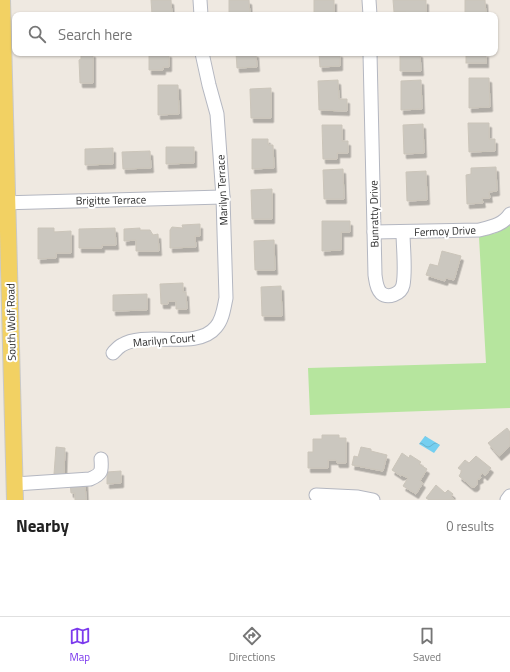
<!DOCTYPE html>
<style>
:root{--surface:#fff;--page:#f6f6f6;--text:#222;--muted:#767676;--line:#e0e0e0;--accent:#7c3aed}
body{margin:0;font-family:"Titillium Web",sans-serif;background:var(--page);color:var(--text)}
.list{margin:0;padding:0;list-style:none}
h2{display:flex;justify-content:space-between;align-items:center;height:52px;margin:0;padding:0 16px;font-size:17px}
h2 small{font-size:13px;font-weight:400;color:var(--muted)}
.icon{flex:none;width:22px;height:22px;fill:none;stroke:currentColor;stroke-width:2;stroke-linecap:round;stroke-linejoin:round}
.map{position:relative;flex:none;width:510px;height:500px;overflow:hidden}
.search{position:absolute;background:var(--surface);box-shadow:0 1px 3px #0004;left:12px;right:12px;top:12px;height:44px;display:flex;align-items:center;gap:10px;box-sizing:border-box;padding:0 14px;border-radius:8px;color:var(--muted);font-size:15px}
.sheet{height:116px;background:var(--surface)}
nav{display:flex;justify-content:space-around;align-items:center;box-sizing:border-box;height:56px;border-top:1px solid var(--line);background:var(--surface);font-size:11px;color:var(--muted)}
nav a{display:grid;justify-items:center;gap:2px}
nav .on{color:var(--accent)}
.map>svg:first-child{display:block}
.park{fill:#b6e59e}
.water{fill:url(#water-waves)}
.building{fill:#cbc7bf;stroke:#cbc5ba;filter:url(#shadow)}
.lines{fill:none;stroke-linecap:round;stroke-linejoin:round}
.minor-casing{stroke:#b4b7c1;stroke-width:15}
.major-casing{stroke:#c9c9c9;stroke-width:18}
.minor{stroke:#fff;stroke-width:13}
.major{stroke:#f2d163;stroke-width:16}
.labels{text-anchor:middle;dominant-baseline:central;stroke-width:4;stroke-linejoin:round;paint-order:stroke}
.street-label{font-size:11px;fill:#2e2e2e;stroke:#fff}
</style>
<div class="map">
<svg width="510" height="500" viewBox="0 0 510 500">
<defs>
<pattern id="water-waves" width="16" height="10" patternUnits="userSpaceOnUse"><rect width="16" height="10" fill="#75cff0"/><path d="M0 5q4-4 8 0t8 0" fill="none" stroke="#66b2ce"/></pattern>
<filter id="shadow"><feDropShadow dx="2.5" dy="4.5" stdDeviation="0" flood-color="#0004"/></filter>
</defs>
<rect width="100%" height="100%" fill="#efe9e1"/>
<!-- park -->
<polygon class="park" points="508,225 510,226 510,408 310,415 308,368 486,363 479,237 496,233"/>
<!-- water -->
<polygon class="water" points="425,436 440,445 434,453 419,444"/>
<!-- building -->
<g class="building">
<polygon points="151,0 171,0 172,15 152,15"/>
<polygon points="229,0 249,0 250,15 229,15"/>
<rect x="314" y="0" width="20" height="15"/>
<polygon points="393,0 426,0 426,15 406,15 406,12 394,12"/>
<polygon points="465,0 485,0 486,15 465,15"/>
<polygon points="81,53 93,53 93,83 80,83 79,60 81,59"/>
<polygon points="149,53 169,53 169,67 163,67 163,70 149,70"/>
<polygon points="236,53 256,53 257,67 237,68"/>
<polygon points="319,53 340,53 340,66 320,67"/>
<polygon points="400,53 420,53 421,71 400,71"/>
<rect x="466" y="53" width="20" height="10"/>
<polygon points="469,78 489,78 490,107 469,108"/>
<polygon points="338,80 339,99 347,99 347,111 319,110 318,81"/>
<polygon points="421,80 422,109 401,110 401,81"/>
<polygon points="158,85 178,85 179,114 158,115"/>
<polygon points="271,88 271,118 251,118 250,89"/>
<polygon points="468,123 489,123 489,139 495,139 495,151 469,152"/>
<polygon points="423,124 424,153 404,154 403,125"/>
<polygon points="322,125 342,125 342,141 348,141 348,153 337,153 337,159 323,159"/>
<polygon points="252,139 268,139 268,145 273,145 274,168 252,169"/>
<polygon points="166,147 194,147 194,163 166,164"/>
<polygon points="113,148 113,164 85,165 85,149"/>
<polygon points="150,151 151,168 123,169 122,152"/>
<polygon points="496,167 497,191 489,192 490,198 482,198 483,203 467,204 466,175 471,174 471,168"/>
<polygon points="343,169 344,199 324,199 323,170"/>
<polygon points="426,171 427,200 407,201 406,172"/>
<polygon points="272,189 272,219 252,219 251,190"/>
<polygon points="322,221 350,221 350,232 341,232 341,250 322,251"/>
<polygon points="200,224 200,236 195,236 196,247 170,248 170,230 172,227 183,228 182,225"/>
<polygon points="38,228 54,228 54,232 71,231 71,253 56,253 56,258 38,259"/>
<polygon points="115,228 116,245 102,245 102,248 79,248 79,229"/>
<polygon points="140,228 140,230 150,230 153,235 158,234 159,251 136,251 136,240 124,241 124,229"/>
<polygon points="274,240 275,270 255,270 254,241"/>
<polygon points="442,251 461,256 454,280 446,278 445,281 426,275 430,264 438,266"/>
<polygon points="183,283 183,292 186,292 187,309 176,309 176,301 168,301 168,304 161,304 160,284"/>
<polygon points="281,286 282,316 262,316 261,287"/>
<polygon points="147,294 147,310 113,311 113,295"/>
<polygon points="507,428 510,432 510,446 499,456 488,443"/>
<polygon points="322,435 339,435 339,438 346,438 346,463 337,463 336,460 328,460 328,468 308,468 308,452 313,452 313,439 322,439"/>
<polygon points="56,447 65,448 64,475 54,474"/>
<polygon points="361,447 371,449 371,451 387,455 383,471 352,465 354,456 358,457"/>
<polygon points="402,453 409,458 410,455 421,462 419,464 427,469 420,481 423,483 416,494 403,486 408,478 402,475 401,476 392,470"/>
<polygon points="476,456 491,468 485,476 482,473 480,476 481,478 477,480 477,485 475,487 472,487 459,476 462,471 458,468 465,460 469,463"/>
<polygon points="121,471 121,483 107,484 107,472"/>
<polygon points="85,482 86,500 75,500 75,493 71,493 70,483"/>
<polygon points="436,485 445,493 448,490 453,494 451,497 455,500 429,500 426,498"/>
</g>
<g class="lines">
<defs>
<g id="minor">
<polyline points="200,0 201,15"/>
<polyline points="369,0 370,15"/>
<path d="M370 53 375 275C376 281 376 288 381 293 388 299 401 294 403 285 406 270 403 248 403 232"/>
<polyline points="0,203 223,197"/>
<path d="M374 232 479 230C491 227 503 225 510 214"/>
<path d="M113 353C115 351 118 347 122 345 146 330 197 351 216 327 223 319 224 307 226 298L223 197 217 114 209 85 202 53"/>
<path d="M15 484 90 479C102 474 102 471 101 459"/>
<polyline points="316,495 358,497 373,500"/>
<polyline points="507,500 510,496"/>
</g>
<polyline id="major" points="2,0 15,500"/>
</defs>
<!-- minor casing -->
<use href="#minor" class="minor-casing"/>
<!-- major casing -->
<use href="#major" class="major-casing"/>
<!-- minor -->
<use href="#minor" class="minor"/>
<!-- major -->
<use href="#major" class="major"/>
</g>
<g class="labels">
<!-- street labels -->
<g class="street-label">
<text transform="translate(222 190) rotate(-93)">Marilyn Terrace</text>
<text transform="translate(111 200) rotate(-1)">Brigitte Terrace</text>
<text transform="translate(374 214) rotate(-91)">Bunratty Drive</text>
<text transform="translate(445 231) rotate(-2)">Fermoy Drive</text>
<text transform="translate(11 322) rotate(-91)">South Wolf Road</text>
<text transform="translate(164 340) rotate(-5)">Marilyn Court</text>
</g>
</g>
</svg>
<div class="search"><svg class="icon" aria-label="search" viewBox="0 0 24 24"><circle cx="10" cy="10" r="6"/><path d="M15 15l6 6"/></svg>Search here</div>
</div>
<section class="sheet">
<h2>Nearby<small>0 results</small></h2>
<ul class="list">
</ul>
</section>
<nav>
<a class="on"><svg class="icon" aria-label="map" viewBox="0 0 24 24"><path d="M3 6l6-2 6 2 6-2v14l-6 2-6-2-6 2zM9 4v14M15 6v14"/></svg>Map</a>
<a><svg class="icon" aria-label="directions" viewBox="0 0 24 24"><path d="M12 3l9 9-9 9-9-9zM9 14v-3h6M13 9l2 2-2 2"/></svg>Directions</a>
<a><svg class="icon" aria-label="saved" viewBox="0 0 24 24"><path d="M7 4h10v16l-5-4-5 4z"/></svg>Saved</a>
</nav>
